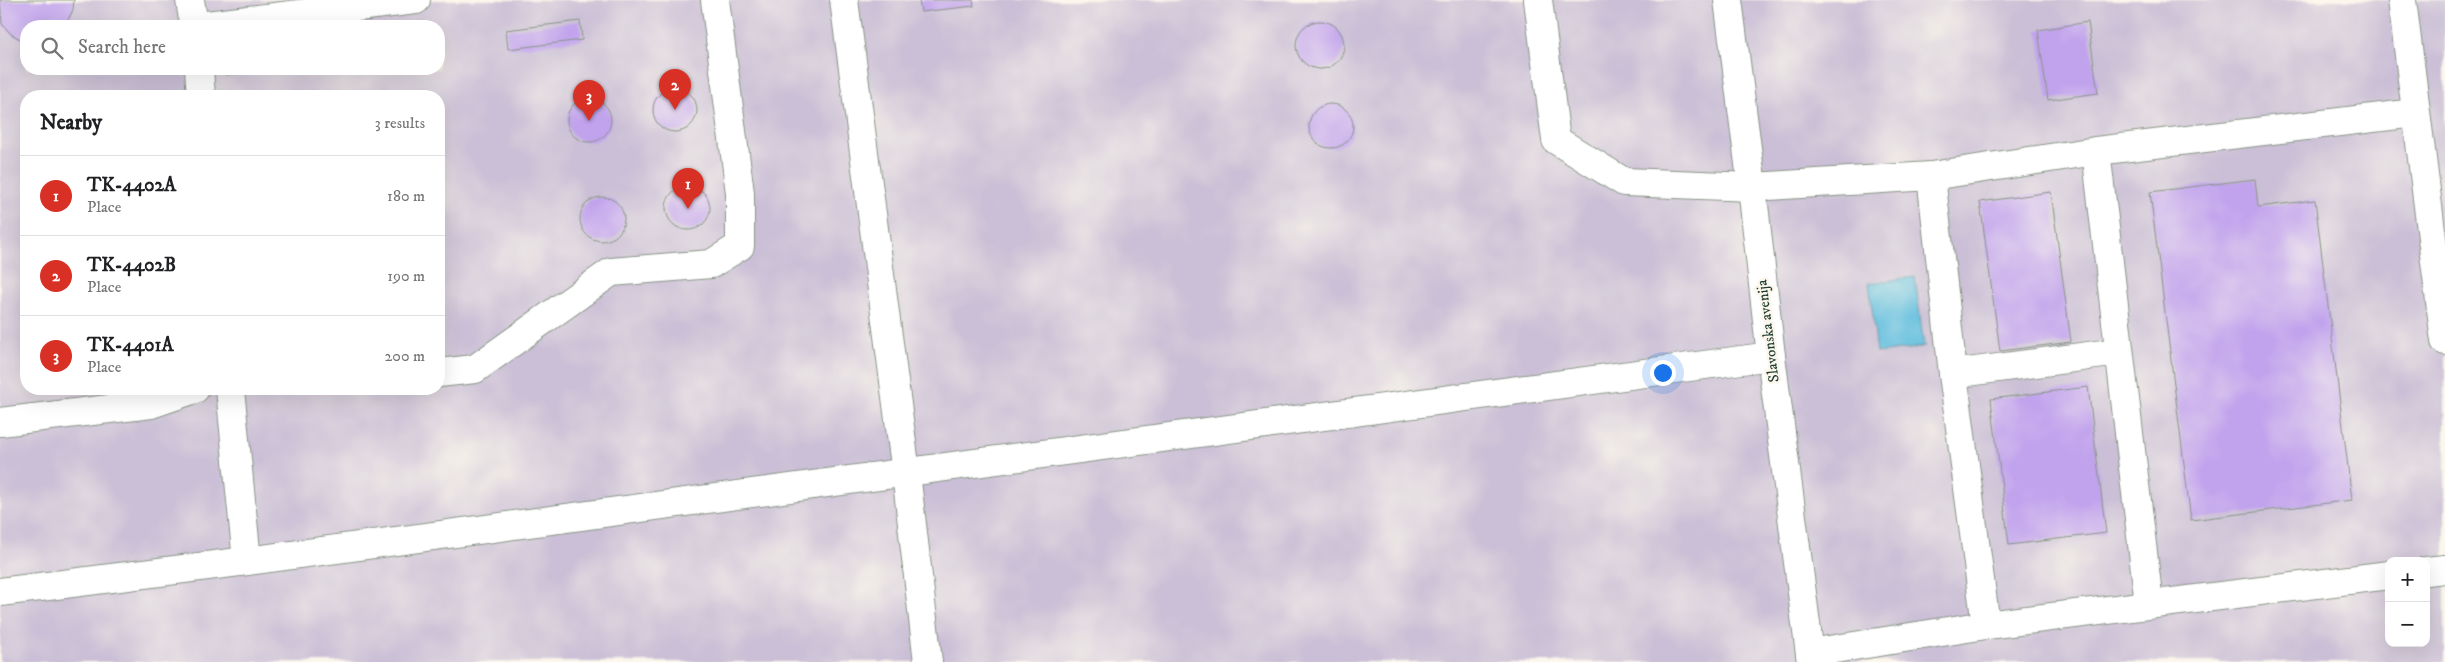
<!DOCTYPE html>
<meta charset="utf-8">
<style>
:root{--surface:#fff;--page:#f2f2f2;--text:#202124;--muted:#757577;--line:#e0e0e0;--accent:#d93025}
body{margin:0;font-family:"IM FELL DW Pica",serif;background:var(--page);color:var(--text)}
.controls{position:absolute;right:15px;bottom:15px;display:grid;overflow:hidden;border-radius:10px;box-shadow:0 5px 20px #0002}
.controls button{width:45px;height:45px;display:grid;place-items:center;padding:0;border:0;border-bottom:1px solid var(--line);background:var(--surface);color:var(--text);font:25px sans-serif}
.you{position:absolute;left:1662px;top:372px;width:18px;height:18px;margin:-12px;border:4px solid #fff;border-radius:50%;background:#1a73e8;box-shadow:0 0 0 8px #1a73e833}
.badge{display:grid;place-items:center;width:32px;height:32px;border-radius:50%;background:var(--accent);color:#fff;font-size:16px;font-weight:700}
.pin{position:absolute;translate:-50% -41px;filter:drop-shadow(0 1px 2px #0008)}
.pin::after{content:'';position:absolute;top:26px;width:18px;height:15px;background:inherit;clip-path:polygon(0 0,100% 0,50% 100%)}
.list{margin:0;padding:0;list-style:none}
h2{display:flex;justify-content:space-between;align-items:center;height:65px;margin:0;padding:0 20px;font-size:21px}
h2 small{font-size:16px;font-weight:400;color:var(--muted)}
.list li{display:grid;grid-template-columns:32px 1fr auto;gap:15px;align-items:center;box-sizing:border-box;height:80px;padding:0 20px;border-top:1px solid var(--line)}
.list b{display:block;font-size:19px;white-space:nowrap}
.list p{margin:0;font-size:16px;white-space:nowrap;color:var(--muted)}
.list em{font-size:16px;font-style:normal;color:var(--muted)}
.icon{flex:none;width:28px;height:28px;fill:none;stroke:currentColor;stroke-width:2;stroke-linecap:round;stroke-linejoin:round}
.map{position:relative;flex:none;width:2445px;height:662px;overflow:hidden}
.search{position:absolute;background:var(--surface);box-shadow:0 5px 20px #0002;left:20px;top:20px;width:425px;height:55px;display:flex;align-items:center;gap:12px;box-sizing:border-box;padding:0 18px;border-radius:20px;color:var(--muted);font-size:19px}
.panel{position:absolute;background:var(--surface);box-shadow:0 5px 20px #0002;left:20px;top:90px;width:425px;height:305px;border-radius:20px}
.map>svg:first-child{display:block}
.industrial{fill:#cabfd6;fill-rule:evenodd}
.water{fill:#61bedf;stroke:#407e8a}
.building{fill:#c1a3ed}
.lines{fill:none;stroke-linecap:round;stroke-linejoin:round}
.minor-casing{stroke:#889586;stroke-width:30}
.minor{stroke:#fff;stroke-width:28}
.labels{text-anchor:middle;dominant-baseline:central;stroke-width:5;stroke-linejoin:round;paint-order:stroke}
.street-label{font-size:15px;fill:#1f3d34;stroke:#fbf7ec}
</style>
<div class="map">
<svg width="2445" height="662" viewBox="0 0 2445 662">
<rect width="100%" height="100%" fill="#fbf7ec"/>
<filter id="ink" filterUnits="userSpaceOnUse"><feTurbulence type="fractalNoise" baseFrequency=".02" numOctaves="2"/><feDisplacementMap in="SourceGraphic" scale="10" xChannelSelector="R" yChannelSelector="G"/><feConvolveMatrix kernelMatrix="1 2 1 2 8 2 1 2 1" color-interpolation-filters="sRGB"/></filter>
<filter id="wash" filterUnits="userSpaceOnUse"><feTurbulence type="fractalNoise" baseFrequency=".0096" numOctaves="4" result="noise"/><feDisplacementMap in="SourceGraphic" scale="20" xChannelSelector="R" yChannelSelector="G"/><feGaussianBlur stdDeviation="1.12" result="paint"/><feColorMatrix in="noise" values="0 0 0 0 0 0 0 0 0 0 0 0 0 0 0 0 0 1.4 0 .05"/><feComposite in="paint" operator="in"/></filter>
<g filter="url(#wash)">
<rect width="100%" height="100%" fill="#f2edd7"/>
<!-- industrial -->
<path class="industrial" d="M0 0H2445V662H0ZM26 26H439V69H26ZM26 96H439V389H26ZM2389 561H2426V643H2389Z"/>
<!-- water -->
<polygon class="water" points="1915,277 1924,347 1877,353 1869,283"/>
<g id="blocks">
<!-- building -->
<g class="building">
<polygon points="0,0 74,0 73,10 65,26 26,26 26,40 22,40 11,34 2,24"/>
<polygon points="919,0 973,0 974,6 921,12"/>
<circle cx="1320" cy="45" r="24"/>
<polygon points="580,21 582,40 508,49 506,30"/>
<polygon points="2088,22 2098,93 2048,100 2038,30"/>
<polygon points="225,69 262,69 262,70 226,75"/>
<circle cx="675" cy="110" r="22"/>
<circle cx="589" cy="120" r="22"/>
<circle cx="1331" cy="126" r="22"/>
<polygon points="2255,179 2258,207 2315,200 2352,500 2191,520 2150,192"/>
<circle cx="688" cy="208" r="22"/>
<polygon points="2051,192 2071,342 2000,351 1980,202"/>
<circle cx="602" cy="219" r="22"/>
<polygon points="439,230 442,246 439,256"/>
<polygon points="2088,387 2106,533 2009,545 1991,399"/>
</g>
</g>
</g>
<g filter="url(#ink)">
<use href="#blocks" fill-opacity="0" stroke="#889586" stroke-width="1"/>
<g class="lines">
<defs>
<g id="minor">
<polyline points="190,0 194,26"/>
<polyline points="844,0 906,473 928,662"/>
<polyline points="1538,0 1556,140 1624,182 1752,187 1931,176 2096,151 2415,113"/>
<polyline points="1728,0 1752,187 1771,356 1811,662"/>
<polyline points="2402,0 2445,341"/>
<polyline points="198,26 416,0"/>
<polyline points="199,69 201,96"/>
<polyline points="2096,151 2149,604"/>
<polyline points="1931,176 1953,374 1986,625"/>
<polyline points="439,373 475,369 611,272 711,264 740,246 740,193 715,0"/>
<polyline points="1953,374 2118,352"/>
<polyline points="230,389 247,561"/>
<polyline points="0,422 151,404 195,389"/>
<polyline points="2426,571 2445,569"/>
<polyline points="0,592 247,561 1771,356"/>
<polyline points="1810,653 1986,625 2389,575"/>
</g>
</defs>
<!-- minor casing -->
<use href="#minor" class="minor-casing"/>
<!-- minor -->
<use href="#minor" class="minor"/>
</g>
</g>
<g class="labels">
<!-- street labels -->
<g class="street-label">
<text transform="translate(1768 331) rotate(-97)">Slavonska avenija</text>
</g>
</g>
</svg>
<div class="controls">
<button>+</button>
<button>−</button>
</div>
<div class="you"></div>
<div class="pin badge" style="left:688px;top:209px">1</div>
<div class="pin badge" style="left:675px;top:110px">2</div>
<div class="pin badge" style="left:589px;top:121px">3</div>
<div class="search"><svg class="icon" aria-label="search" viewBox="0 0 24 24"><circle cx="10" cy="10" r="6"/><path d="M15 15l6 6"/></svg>Search here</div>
<section class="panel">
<h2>Nearby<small>3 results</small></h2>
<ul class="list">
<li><span class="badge">1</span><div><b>TK-4402A</b><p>Place</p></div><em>180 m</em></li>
<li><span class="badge">2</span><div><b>TK-4402B</b><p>Place</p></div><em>190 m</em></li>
<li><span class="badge">3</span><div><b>TK-4401A</b><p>Place</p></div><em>200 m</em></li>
</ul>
</section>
</div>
